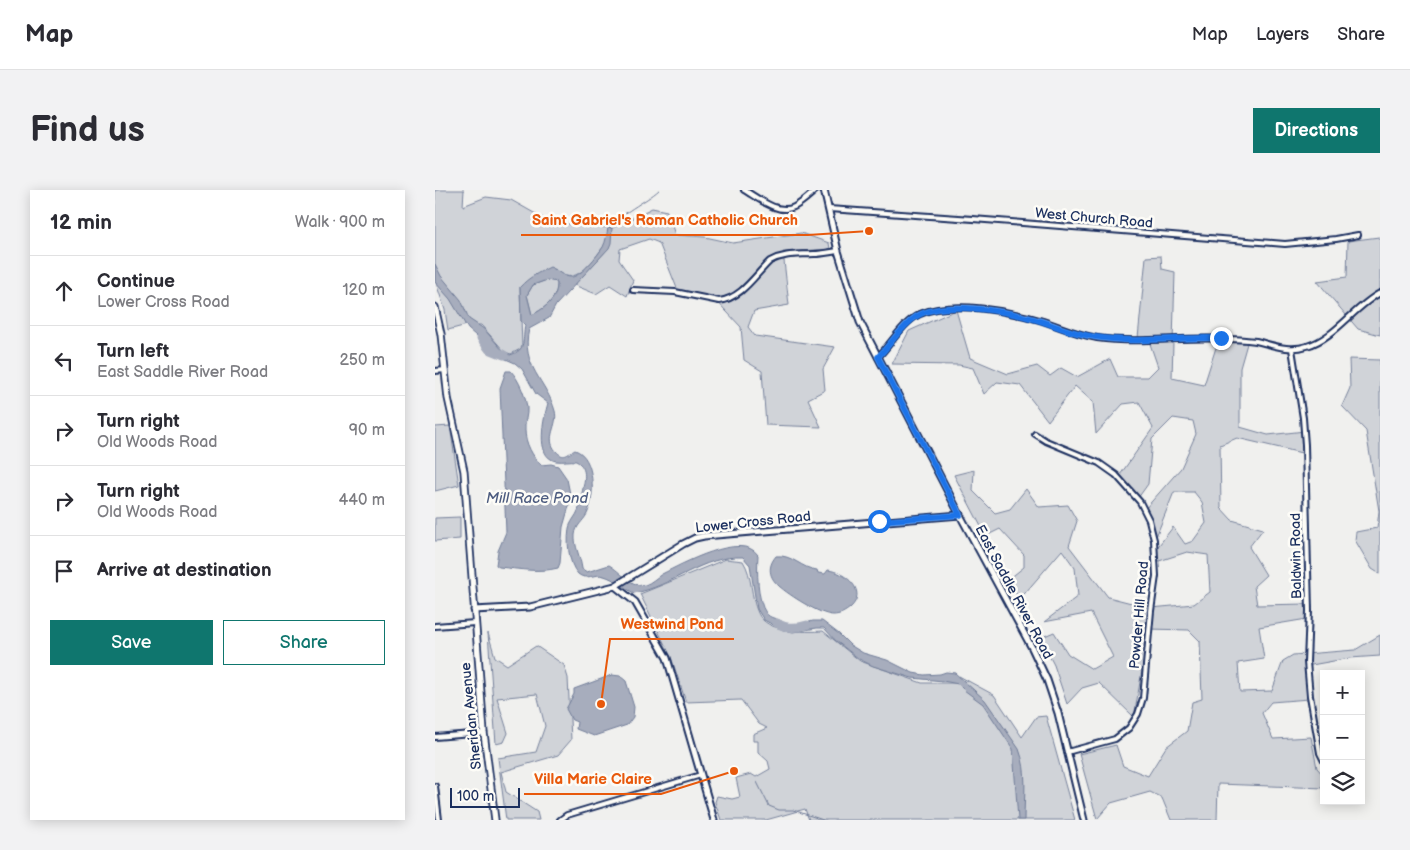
<!DOCTYPE html>
<meta charset="utf-8">
<style>
:root{--surface:#fff;--page:#f2f2f3;--text:#2b2b33;--muted:#7c7c81;--line:#e1e1e2;--accent:#0f766e}
body{margin:0;font-family:"Balsamiq Sans",sans-serif;background:var(--page);color:var(--text)}
.controls{position:absolute;right:15px;bottom:15px;display:grid;overflow:hidden;border-radius:0px;box-shadow:0 2px 12px #0003}
.controls button{width:45px;height:45px;display:grid;place-items:center;padding:0;border:0;border-bottom:1px solid var(--line);background:var(--surface);color:var(--text);font:25px sans-serif}
.scale{position:absolute;left:15px;bottom:12px;width:70px;box-sizing:border-box;padding-left:5px;border:2px solid #1b2f5e;border-top:0;font-size:14px;line-height:18px;white-space:nowrap;color:#1b2f5e;-webkit-text-stroke:4px #fdfcf7;paint-order:stroke}
.stop{position:absolute;width:15px;height:15px;margin:-11px;border:4px solid #1a73e8;border-radius:50%;background:#fff}
.stop.end{background:#1a73e8;border-color:#fff;box-shadow:0 1px 5px #0008}
.list{margin:0;padding:0;list-style:none}
h2{display:flex;justify-content:space-between;align-items:center;height:65px;margin:0;padding:0 20px;font-size:21px}
h2 small{font-size:16px;font-weight:400;color:var(--muted)}
.list li{display:grid;grid-template-columns:32px 1fr auto;gap:15px;align-items:center;box-sizing:border-box;height:70px;padding:0 20px;border-top:1px solid var(--line)}
.list b{display:block;font-size:19px;white-space:nowrap}
.list p{margin:0;font-size:16px;white-space:nowrap;color:var(--muted)}
.list em{font-size:16px;font-style:normal;color:var(--muted)}
.actions{display:flex;gap:10px;padding:15px 20px}
.actions a{flex:1;padding:11px 0;border:1px solid var(--accent);border-radius:0px;text-align:center;font-size:18px;color:var(--accent)}
.actions .main{background:var(--accent);color:#fff}
.icon{flex:none;width:28px;height:28px;fill:none;stroke:currentColor;stroke-width:2;stroke-linecap:round;stroke-linejoin:round}
.map{position:relative;flex:none;width:945px;height:630px;overflow:hidden;border-radius:0px}
header{display:flex;align-items:center;gap:30px;box-sizing:border-box;height:70px;padding:0 25px;background:var(--surface);border-bottom:1px solid var(--line)}
header strong{font-size:24px}
nav{display:flex;gap:28px;margin-inline-start:auto;font-size:18px}
.intro{display:flex;align-items:center;justify-content:space-between;box-sizing:border-box;height:120px;padding:0 30px}
h1{margin:0;font-size:35px}
.button{padding:12px 22px;border-radius:0px;background:var(--accent);color:#fff;font-size:18px;font-weight:700}
main{display:flex;gap:30px;padding:0 30px}
aside{flex:1;background:var(--surface);border-radius:0px;box-shadow:0 2px 12px #0003}
.map>svg:first-child{display:block}
.green{fill:#d0d3d8;stroke:#76819b}
.water{fill:#a7adbd;stroke:#6f7b97;fill-rule:evenodd}
.lines{fill:none;stroke-linecap:round;stroke-linejoin:round}
.stream{stroke:#6f7b97;stroke-width:1}
.river{stroke:#a7adbd;stroke-width:9}
.minor-casing{stroke:#1b2f5e;stroke-width:8}
.tertiary-casing{stroke:#1b2f5e;stroke-width:9}
.secondary-casing{stroke:#1b2f5e;stroke-width:9}
.minor{stroke:#fdfcf7;stroke-width:4}
.tertiary{stroke:#fdfcf7;stroke-width:5}
.secondary{stroke:#fdfcf7;stroke-width:5.5}
.route{stroke:#1a73e8;stroke-width:6}
.labels{text-anchor:middle;dominant-baseline:central;stroke-width:5;stroke-linejoin:round;paint-order:stroke}
.street-label{font-size:14px;fill:#1b2f5e;stroke:#fdfcf7}
.water-label{font-size:15px;font-style:italic;fill:#4c5b7f;stroke:#fdfcf7}
.leader{fill:none;stroke:#e8590c;stroke-width:2}
.callout-dot{fill:#e8590c;stroke:#fdfcf7;stroke-width:2}
.callout-label{font-size:15px;text-anchor:middle;font-weight:bold;fill:#e8590c;stroke:#fdfcf7;stroke-width:5;stroke-linejoin:round;paint-order:stroke}
</style>
<header>
<strong>Map</strong>
<nav><a>Map</a><a>Layers</a><a>Share</a></nav>
</header>
<div class="intro"><h1>Find us</h1><a class="button">Directions</a></div>
<main>
<aside>
<h2>12 min<small>Walk · 900 m</small></h2>
<ul class="list">
<li><svg class="icon" aria-label="ahead" viewBox="0 0 24 24"><path d="M12 20V5M6 11l6-6 6 6"/></svg><div><b>Continue</b><p>Lower Cross Road</p></div><em>120 m</em></li>
<li><svg class="icon" aria-label="left" viewBox="0 0 24 24"><path d="M17 20v-9H6M10 6l-5 5 5 5"/></svg><div><b>Turn left</b><p>East Saddle River Road</p></div><em>250 m</em></li>
<li><svg class="icon" aria-label="right" viewBox="0 0 24 24"><path d="M7 20v-9h11M14 6l5 5-5 5"/></svg><div><b>Turn right</b><p>Old Woods Road</p></div><em>90 m</em></li>
<li><svg class="icon" aria-label="right" viewBox="0 0 24 24"><path d="M7 20v-9h11M14 6l5 5-5 5"/></svg><div><b>Turn right</b><p>Old Woods Road</p></div><em>440 m</em></li>
<li><svg class="icon" aria-label="arrive" viewBox="0 0 24 24"><path d="M6 21V4h12l-3 4 3 4H6"/></svg><div><b>Arrive at destination</b></div></li>
</ul>
<div class="actions"><a class="main">Save</a><a>Share</a></div>
</aside>
<div class="map">
<svg width="945" height="630" viewBox="0 0 945 630">
<rect width="100%" height="100%" fill="#f0f0ee"/>
<filter id="ink" filterUnits="userSpaceOnUse"><feTurbulence type="fractalNoise" baseFrequency=".02" numOctaves="2"/><feDisplacementMap in="SourceGraphic" scale="10" xChannelSelector="R" yChannelSelector="G"/><feConvolveMatrix kernelMatrix="1 2 1 2 8 2 1 2 1" color-interpolation-filters="sRGB"/></filter>
<g filter="url(#ink)">
<!-- green -->
<g class="green">
<path d="M0 0H29L28 16 51 7 76 10 115 32 177 38 217 18 232 21 240 45 270 47 298 53 366 43 394 53 395 59 348 62 354 115 319 121 313 137 320 146 400 157 388 179 390 200 373 209 386 237 331 235 327 181 309 170 306 137 277 106H245L224 53 214 49 185 59 184 70 198 90 192 106 175 95 161 104 139 95 170 62 168 57C158 71 138 100 120 79L85 97 87 158 76 164 70 162 46 135H32L13 140 10 120 0 90Z"/>
<polygon points="944,47 945,51 945,145 923,139 882,91 912,87 913,51"/>
<polygon points="726,66 727,79 740,82 737,188 769,195 785,145 813,150 805,178 805,237 833,245 870,241 871,264 802,248 785,255 786,318 797,330 828,339 814,357 831,385 819,396 822,415 872,414 872,429 824,437 829,469 803,473 805,502 837,501 848,471 858,465 920,460 945,445 945,466 915,468 871,476 874,509 836,512 827,523 838,549 876,547 882,578 889,586 889,598 783,594 782,630 736,630 727,608 715,602 676,613 662,629 644,564 681,555 688,576 713,586 731,557 752,541 757,512 767,509 765,451 754,440 714,439 699,527 664,493 647,498 632,514 619,475 605,448 619,442 633,464 657,479 678,467 656,423 609,432 643,406 640,378 627,360 584,410 574,389 589,377 589,365 565,339 551,346 519,285 539,280 538,301 560,323 575,319 591,299 604,317 633,315 642,331 634,356 673,407 716,418 759,414 775,402 773,365 752,362 721,372 721,359 738,337 750,354 758,351 771,333 767,312 759,302 739,302 720,349 710,319 746,278 761,244 758,231 738,228 717,249 713,294 703,308 685,285 718,238 704,212 688,214 661,244 658,212 640,196 613,231 585,195 562,192 549,204 538,178 524,175 457,174 474,141 521,120 535,168 573,184 602,176 615,186 626,178 642,187 675,169 683,187 713,187 723,177 713,148 703,148 711,67"/>
<path d="M112 90 122 92C123 109 110 118 97 125L92 105 98 95Z"/>
<polygon points="914,169 945,170 945,384 937,379 920,350 921,342 942,338 944,321 931,241 907,216 915,198"/>
<polygon points="15,236 24,295 0,301 0,237"/>
<polygon points="25,327 25,349 0,351 0,328"/>
<path d="M291 369 308 371C318 387 315 406 323 423 331 443 370 442 388 441L425 471 487 493H524V486L559 505 587 547 601 527 611 526 640 630H374L370 619 331 630H286L280 612 282 606 297 609 305 607 301 588 316 584 321 587 335 579 333 571 323 562V551H318V544L332 538 324 534 306 510 251 512 236 467 205 404Z"/>
<polygon points="53,443 60,467 72,475 101,456 129,475 133,488 136,550 123,565 66,582 71,602 102,622 104,630 71,630 63,568 101,562 110,536 102,504 62,508 73,543 69,552 61,554"/>
</g>
<!-- water -->
<g class="water">
<path d="M173 37 177 38 176 53 174 58 121 115 114 128 94 139C85 176 112 191 120 221 124 235 109 248 121 261 129 270 132 264 140 260 161 267 160 308 152 324 148 332 141 335 140 345 139 356 146 368 147 379L152 382 174 375C185 381 197 398 210 395 216 393 222 387 227 384 247 374 307 341 323 365 322 379 322 411 331 423 335 429 343 428 348 432 350 434 351 436 353 438L362 437 366 434 378 431H387L404 444 415 455 428 463 452 470 478 483 489 485 505 484 511 482 520 483 550 510 584 559C593 582 589 606 589 630H583L578 559 548 514 529 500 523 494 508 491 477 488 438 476 424 469 401 451 389 438H382L358 442 348 440 329 430 322 419 315 375 308 367C268 365 237 397 199 403 189 398 180 389 169 386 160 383 151 391 143 384 133 374 131 348 135 335 137 330 141 326 143 321 146 315 145 309 147 303 149 292 154 278 141 271 135 270 128 272 121 271 99 267 109 227 113 213L101 204 87 179 80 173 64 166 33 139 15 109 0 92V74L6 86 26 110 34 129 49 139 69 162 75 165C92 160 87 150 90 135L86 131 85 97C94 87 103 83 115 77 123 80 127 87 137 87 146 86 163 65 168 57 171 51 172 44 173 37ZM112 90 122 92C123 109 110 118 97 125L92 105 98 95Z"/>
<path d="M71 181H76C84 190 90 205 92 217 93 225 89 233 90 240 90 253 98 267 106 275L116 274 123 276 132 289 136 309 128 337 125 373 123 378C104 383 83 379 64 377L61 375 63 361 71 342 65 198Z"/>
<path d="M341 366C357 364 367 379 382 380L383 383 390 384 393 380C410 382 434 401 415 418 410 422 405 425 398 425 385 425 354 405 344 396 334 387 332 377 341 366Z"/>
<polygon points="177,485 185,486 191,491 199,517 198,527 192,535 159,546 141,539 142,532 137,530 131,519 139,504 139,499"/>
</g>
<g class="lines">
<!-- stream -->
<g class="stream">
<path d="M176 38C183 24 211 12 224 0"/>
<polyline points="322,592 334,616 344,620 358,620 388,630"/>
</g>
<!-- river -->
<g class="river">
<polyline points="46,148 54,159 69,165"/>
<path d="M342 433C351 439 362 438 372 435"/>
</g>
<defs>
<g id="minor">
<path d="M309 0C323 8 343 25 359 17 367 13 374 6 381 0"/>
<polyline points="394,19 538,29 850,54 901,49 923,45"/>
<path d="M198 100 240 102 284 111C307 108 320 85 335 71 350 63 363 65 379 64 387 64 395 62 403 61"/>
<polyline points="857,159 868,228 870,255 874,421 872,472 875,506 885,563 889,571"/>
<path d="M443 167C456 154 468 132 485 124 518 110 575 121 608 131 626 137 643 145 662 148 706 154 750 146 794 149 803 149 812 150 821 151 838 155 854 162 872 156 900 148 919 117 945 103"/>
<polyline points="0,181 10,180"/>
<polyline points="600,244 611,251 664,273 681,285 705,312 714,330 719,350 721,386 716,421 708,508 703,524 694,538 680,549 632,562"/>
<polyline points="0,436 40,433"/>
<polyline points="0,547 49,543"/>
<polyline points="0,596 4,630"/>
<polyline points="125,630 132,625 266,585"/>
</g>
<g id="tertiary">
<polyline points="389,0 403,61 425,132 525,325 597,458 612,490 623,523 649,630"/>
<polyline points="180,396 200,412 232,468 279,630"/>
<polyline points="39,420 95,417 180,396 248,354 260,348 269,346 525,325"/>
</g>
<polyline id="secondary" points="0,117 6,144 13,208 29,281 49,543 60,630"/>
</defs>
<!-- minor casing -->
<use href="#minor" class="minor-casing"/>
<!-- tertiary casing -->
<use href="#tertiary" class="tertiary-casing"/>
<!-- secondary casing -->
<use href="#secondary" class="secondary-casing"/>
<!-- minor -->
<use href="#minor" class="minor"/>
<!-- tertiary -->
<use href="#tertiary" class="tertiary"/>
<!-- secondary -->
<use href="#secondary" class="secondary"/>
</g>
</g>
<g class="lines" filter="url(#ink)">
<!-- route -->
<path class="route" d="M444 331 525 325 443 167C456 154 466 136 482 126 508 110 571 121 599 129 619 135 639 144 660 147 701 154 745 147 786 148"/>
</g>
<g class="labels">
<!-- street labels -->
<g class="street-label">
<text transform="translate(659 28) rotate(5)">West Church Road</text>
<text transform="translate(318 332) rotate(-6)">Lower Cross Road</text>
<text transform="translate(861 366) rotate(-91)">Baldwin Road</text>
<text transform="translate(579 402) rotate(62)">East Saddle River Road</text>
<text transform="translate(704 425) rotate(-85)">Powder Hill Road</text>
<text transform="translate(36 526) rotate(-96)">Sheridan Avenue</text>
</g>
<!-- water labels -->
<g class="water-label">
<text x="102" y="308">Mill Race Pond</text>
</g>
</g>
<!-- callouts -->
<path class="leader" d="M434 41L373 45H86M166 514L175 449H299M299 581L226 604H89"/>
<g class="callout-dot">
<circle cx="434" cy="41" r="5"/>
<circle cx="166" cy="514" r="5"/>
<circle cx="299" cy="581" r="5"/>
</g>
<g class="callout-label">
<text x="230" y="35">Saint Gabriel's Roman Catholic Church</text>
<text x="237" y="439">Westwind Pond</text>
<text x="158" y="594">Villa Marie Claire</text>
</g>
</svg>
<div class="controls">
<button>+</button>
<button>−</button>
<button><svg class="icon" aria-label="layers" viewBox="0 0 24 24"><path d="M12 4l9 5-9 5-9-5zM3 14l9 5 9-5"/></svg></button>
</div>
<div class="scale">100 m</div>
<div class="stop" style="left:444px;top:331px"></div>
<div class="stop end" style="left:786px;top:148px"></div>
</div>
</main>
